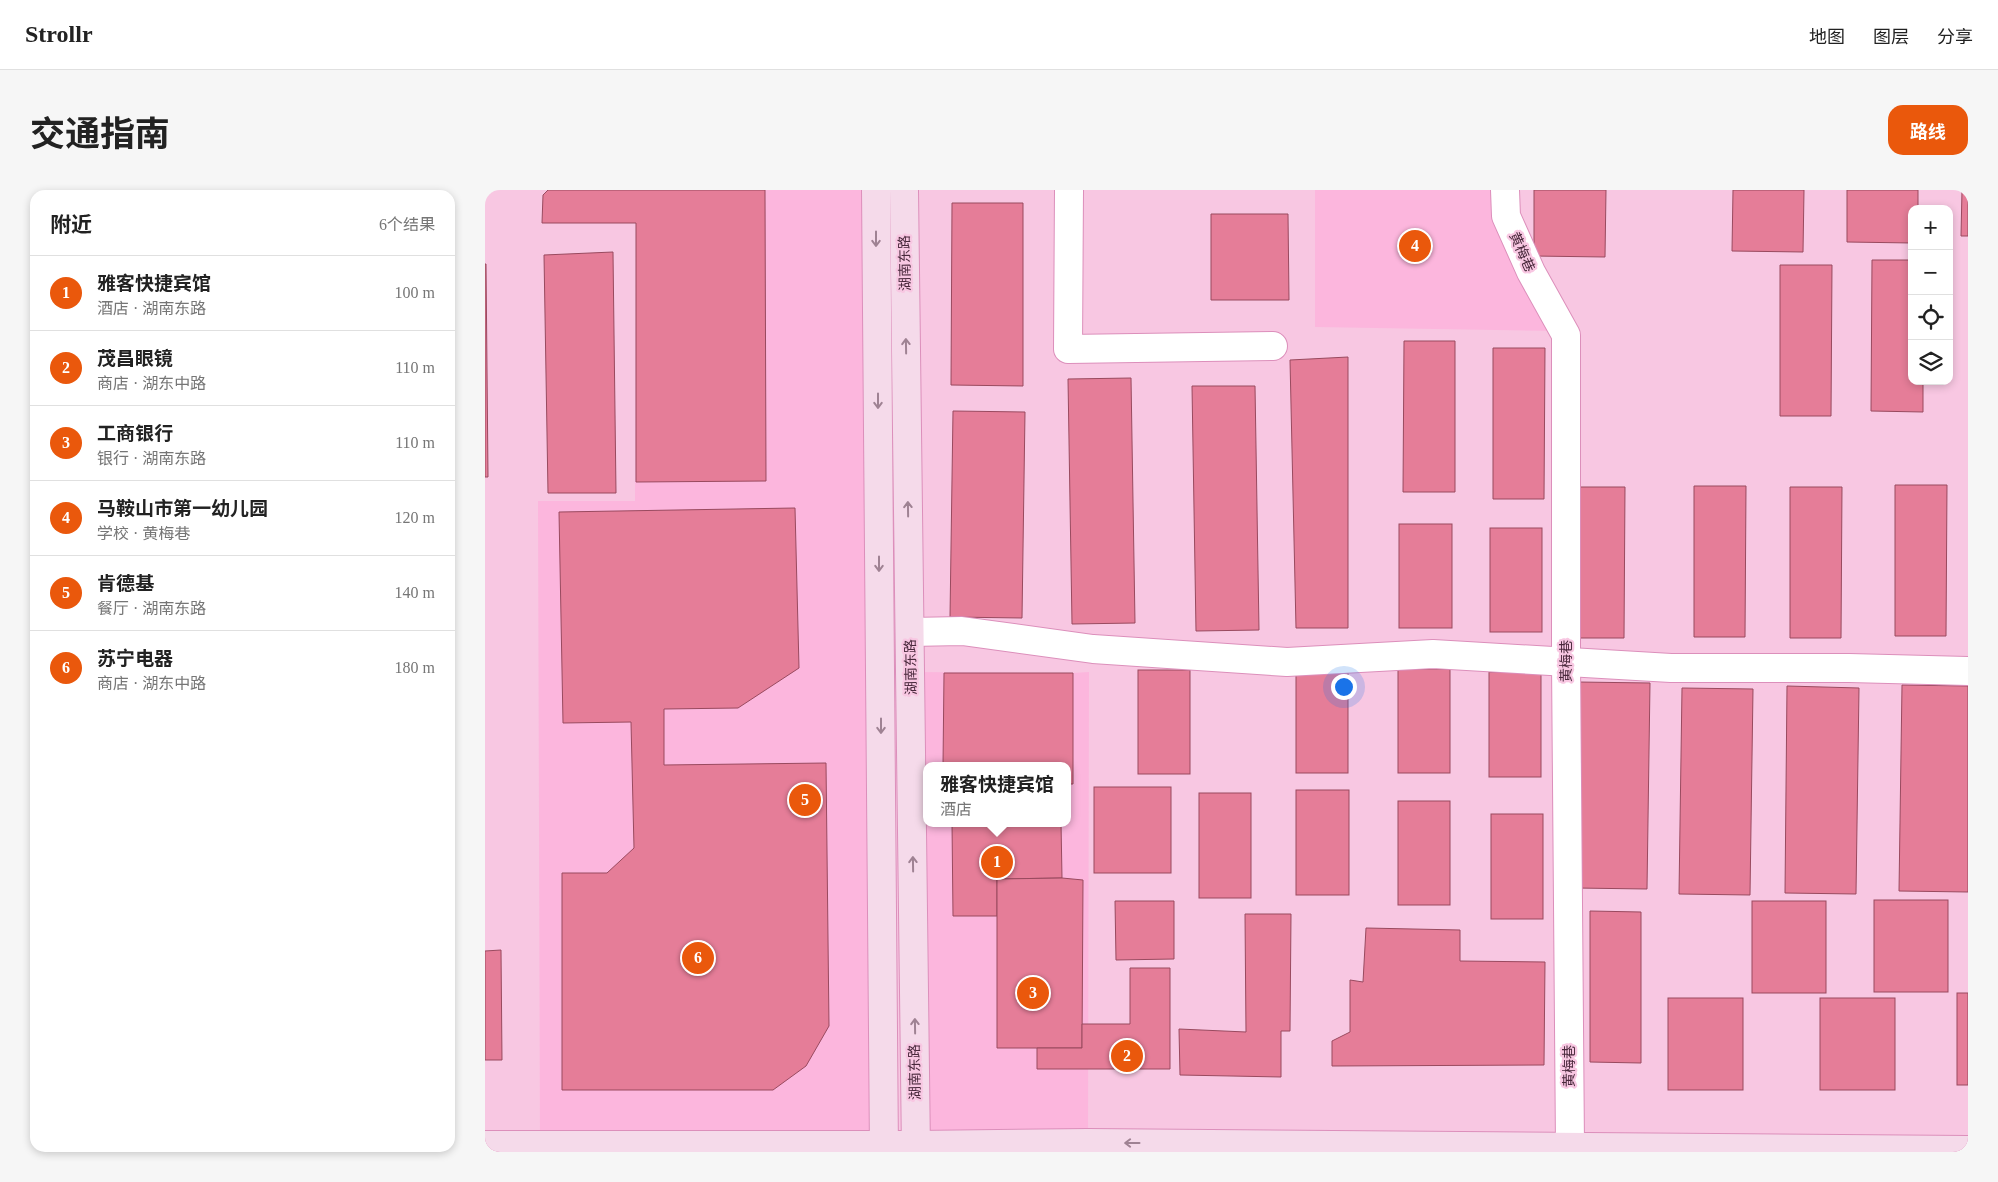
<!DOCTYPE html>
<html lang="zh">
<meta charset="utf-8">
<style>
:root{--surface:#fff;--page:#f6f6f6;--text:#222;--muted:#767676;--line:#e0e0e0;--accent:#ea580c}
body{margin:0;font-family:"Times New Roman","Noto Sans SC",serif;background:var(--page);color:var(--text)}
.controls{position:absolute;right:15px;top:15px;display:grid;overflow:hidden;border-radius:10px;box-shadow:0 2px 8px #0003}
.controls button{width:45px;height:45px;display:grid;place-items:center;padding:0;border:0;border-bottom:1px solid var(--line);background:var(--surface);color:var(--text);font:25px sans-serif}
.you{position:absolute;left:858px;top:496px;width:18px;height:18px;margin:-12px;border:4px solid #fff;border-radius:50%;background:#1a73e8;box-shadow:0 0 0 8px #1a73e833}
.badge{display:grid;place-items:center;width:32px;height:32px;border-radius:50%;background:var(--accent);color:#fff;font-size:16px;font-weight:700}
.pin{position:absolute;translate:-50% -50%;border:2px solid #fff;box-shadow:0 1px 5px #0006}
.popup{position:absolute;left:438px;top:572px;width:148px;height:65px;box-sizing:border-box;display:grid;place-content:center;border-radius:10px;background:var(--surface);filter:drop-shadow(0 1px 4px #0005);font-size:16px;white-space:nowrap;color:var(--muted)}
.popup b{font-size:19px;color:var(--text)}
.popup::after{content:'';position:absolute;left:50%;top:100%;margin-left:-10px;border:10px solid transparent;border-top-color:var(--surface)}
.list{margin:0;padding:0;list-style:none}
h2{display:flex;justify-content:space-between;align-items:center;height:65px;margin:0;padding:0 20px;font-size:21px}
h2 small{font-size:16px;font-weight:400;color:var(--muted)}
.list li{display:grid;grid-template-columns:32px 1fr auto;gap:15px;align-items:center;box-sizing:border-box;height:75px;padding:0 20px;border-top:1px solid var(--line)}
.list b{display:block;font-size:19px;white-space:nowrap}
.list p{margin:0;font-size:16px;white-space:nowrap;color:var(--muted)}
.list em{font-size:16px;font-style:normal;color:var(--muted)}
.icon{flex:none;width:28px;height:28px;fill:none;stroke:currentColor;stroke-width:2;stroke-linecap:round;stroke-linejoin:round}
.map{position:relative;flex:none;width:1483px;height:962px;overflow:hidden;border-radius:15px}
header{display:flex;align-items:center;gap:30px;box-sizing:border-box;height:70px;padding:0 25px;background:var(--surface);border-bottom:1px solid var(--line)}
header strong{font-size:24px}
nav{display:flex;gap:28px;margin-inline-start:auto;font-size:18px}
.intro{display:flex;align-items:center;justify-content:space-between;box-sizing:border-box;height:120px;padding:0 30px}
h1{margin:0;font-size:35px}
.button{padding:12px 22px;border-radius:15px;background:var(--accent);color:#fff;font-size:18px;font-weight:700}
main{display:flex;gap:30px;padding:0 30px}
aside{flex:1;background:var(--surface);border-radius:15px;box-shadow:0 2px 8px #0003}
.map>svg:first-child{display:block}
.built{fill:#fcb6dd;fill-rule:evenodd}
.building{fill:#e57d98;stroke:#994a5f}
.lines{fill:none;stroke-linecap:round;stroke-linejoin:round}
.street-casing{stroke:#dc8fbb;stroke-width:30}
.secondary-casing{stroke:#dc8fbb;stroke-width:30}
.street{stroke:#fff;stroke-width:28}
.secondary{stroke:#f5daea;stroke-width:28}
.oneway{stroke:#9f8293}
.labels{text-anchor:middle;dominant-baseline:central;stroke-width:4.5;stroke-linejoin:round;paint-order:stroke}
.street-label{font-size:14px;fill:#49293c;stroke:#f8c7e2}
</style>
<header>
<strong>Strollr</strong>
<nav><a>地图</a><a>图层</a><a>分享</a></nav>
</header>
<div class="intro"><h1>交通指南</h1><a class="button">路线</a></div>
<main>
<aside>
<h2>附近<small>6个结果</small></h2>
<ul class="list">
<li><span class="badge">1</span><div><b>雅客快捷宾馆</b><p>酒店 · 湖南东路</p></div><em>100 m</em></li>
<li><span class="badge">2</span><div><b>茂昌眼镜</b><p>商店 · 湖东中路</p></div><em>110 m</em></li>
<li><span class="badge">3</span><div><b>工商银行</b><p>银行 · 湖南东路</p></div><em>110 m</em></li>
<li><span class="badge">4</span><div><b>马鞍山市第一幼儿园</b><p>学校 · 黄梅巷</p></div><em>120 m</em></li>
<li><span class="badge">5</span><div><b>肯德基</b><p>餐厅 · 湖南东路</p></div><em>140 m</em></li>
<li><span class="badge">6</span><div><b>苏宁电器</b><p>商店 · 湖东中路</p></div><em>180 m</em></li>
</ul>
</aside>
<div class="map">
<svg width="1483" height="962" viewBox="0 0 1483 962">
<rect width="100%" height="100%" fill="#f8c7e2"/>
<!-- built -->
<g class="built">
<polygon points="105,0 391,0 399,955 55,955 53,311 150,311 151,33"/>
<polygon points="830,0 1016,0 1074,141 830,137"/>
<path d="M426 482 588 483 604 482 603 953 431 955ZM442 576H582V633H442Z"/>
</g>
<!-- building -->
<g class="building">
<polygon points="63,0 280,0 281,291 151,292 151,33 57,33 58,5"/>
<polygon points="1049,0 1121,0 1120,67 1049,66"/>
<polygon points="1248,0 1319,0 1318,62 1247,61"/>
<polygon points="1362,0 1433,0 1433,19 1427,19 1427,53 1362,52"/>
<polygon points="1477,0 1483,0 1483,46 1476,46"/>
<polygon points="467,13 538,13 538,196 466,195"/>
<polygon points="726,24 803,24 804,110 726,110"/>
<polygon points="128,62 131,303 63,303 59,65"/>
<polygon points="1387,70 1427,70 1427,191 1438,191 1438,222 1386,221"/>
<polygon points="1,74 3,287 0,287 0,74"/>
<polygon points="1295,75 1347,75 1346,226 1295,226"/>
<polygon points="919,151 970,151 970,302 918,302"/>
<polygon points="1008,158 1060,158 1059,309 1008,309"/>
<polygon points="863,167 863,438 811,438 805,170"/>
<polygon points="646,188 650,433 587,434 583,189"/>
<polygon points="707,196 770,196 774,440 711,441"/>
<polygon points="468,221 540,222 537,428 465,427"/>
<polygon points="1410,295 1462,295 1461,446 1410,446"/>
<polygon points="1209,296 1261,296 1260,447 1209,447"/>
<polygon points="1088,297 1140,297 1139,448 1088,448"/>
<polygon points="1305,297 1357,297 1356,448 1305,448"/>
<polygon points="310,318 314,478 253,518 179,519 179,575 341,573 344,836 321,876 288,900 77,900 77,683 122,683 149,658 146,532 78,533 74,322"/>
<rect x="914" y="334" width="53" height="104"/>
<rect x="1005" y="338" width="52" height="104"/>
<rect x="811" y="479" width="52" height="104"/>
<rect x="913" y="479" width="52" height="104"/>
<rect x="653" y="480" width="52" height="104"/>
<rect x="1004" y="482" width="52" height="105"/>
<polygon points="459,483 588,483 588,594 582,594 582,576 458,576"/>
<polygon points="1093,492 1165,493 1162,699 1091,698"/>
<polygon points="1417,495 1483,496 1483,702 1414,701"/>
<polygon points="1302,496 1374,498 1371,704 1300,703"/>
<polygon points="1197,498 1268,499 1265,705 1194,704"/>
<rect x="609" y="597" width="77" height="86"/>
<rect x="811" y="600" width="53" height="105"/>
<rect x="714" y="603" width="52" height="105"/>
<rect x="913" y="611" width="52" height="104"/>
<rect x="1006" y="624" width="52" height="105"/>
<polygon points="467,633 576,633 577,688 512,689 512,726 468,726"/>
<polygon points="577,688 598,690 597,858 512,858 512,689"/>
<rect x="1389" y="710" width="74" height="92"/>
<polygon points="630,711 689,711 689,769 631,770"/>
<rect x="1267" y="711" width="74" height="92"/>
<polygon points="1105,721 1156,722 1156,873 1105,872"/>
<polygon points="760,724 806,724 805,841 796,841 796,887 695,885 694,839 761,842"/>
<polygon points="881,738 975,740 975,771 1060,772 1059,875 847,876 847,851 865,842 865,790 878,792"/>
<polygon points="16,760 17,870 0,870 0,761"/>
<polygon points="645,778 685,778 685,879 552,879 552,858 597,858 597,834 645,834"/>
<rect x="1472" y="803" width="11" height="92"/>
<rect x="1183" y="808" width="75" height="92"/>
<rect x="1335" y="808" width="75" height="92"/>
</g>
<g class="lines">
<defs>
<g id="street">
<polyline points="584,0 583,159 788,156"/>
<polyline points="1020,0 1021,26 1046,82 1081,145 1081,472 1085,957"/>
<polyline points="425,442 477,441 608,459 802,472 948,464 1186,478 1364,478 1483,481"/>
</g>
<g id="secondary">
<polyline points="391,0 399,962"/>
<polyline points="419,0 431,962"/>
<polyline points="0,955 431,955 603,953 1483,960"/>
</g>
</defs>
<!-- street casing -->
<use href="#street" class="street-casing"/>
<!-- secondary casing -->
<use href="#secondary" class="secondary-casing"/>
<!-- street -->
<use href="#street" class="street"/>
<!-- secondary -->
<use href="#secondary" class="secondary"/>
</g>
<!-- one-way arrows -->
<defs><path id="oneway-shaft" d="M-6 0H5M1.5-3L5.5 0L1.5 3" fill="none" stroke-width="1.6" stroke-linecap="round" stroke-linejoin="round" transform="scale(1.25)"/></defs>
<g class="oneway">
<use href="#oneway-shaft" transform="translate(391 49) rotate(90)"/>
<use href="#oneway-shaft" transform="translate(421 156) rotate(-91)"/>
<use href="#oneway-shaft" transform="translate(393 211) rotate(90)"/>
<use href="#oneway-shaft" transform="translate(423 319) rotate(-91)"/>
<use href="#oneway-shaft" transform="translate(394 374) rotate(90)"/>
<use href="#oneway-shaft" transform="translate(396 536) rotate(90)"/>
<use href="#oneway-shaft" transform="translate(428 674) rotate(-91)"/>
<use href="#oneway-shaft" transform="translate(430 836) rotate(-91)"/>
<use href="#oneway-shaft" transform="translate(647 953) rotate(-180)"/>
</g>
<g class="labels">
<!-- street labels -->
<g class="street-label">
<text transform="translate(1037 62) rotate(66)">黄梅巷</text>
<text transform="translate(420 73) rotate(-91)">湖南东路</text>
<text transform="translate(1081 471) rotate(-90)">黄梅巷</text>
<text transform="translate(426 477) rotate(-91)">湖南东路</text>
<text transform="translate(1084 876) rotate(-90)">黄梅巷</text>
<text transform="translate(430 882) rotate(-91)">湖南东路</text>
</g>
</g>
</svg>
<div class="controls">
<button>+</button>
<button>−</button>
<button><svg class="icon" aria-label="locate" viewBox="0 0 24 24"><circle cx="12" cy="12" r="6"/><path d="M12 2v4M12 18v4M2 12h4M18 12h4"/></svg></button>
<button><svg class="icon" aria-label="layers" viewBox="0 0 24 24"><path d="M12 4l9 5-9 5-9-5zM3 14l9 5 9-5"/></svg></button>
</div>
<div class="you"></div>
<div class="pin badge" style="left:512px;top:672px">1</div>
<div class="popup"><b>雅客快捷宾馆</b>酒店</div>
<div class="pin badge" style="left:642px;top:866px">2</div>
<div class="pin badge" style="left:548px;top:803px">3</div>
<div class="pin badge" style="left:930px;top:56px">4</div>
<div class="pin badge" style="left:320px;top:610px">5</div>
<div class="pin badge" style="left:213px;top:768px">6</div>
</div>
</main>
